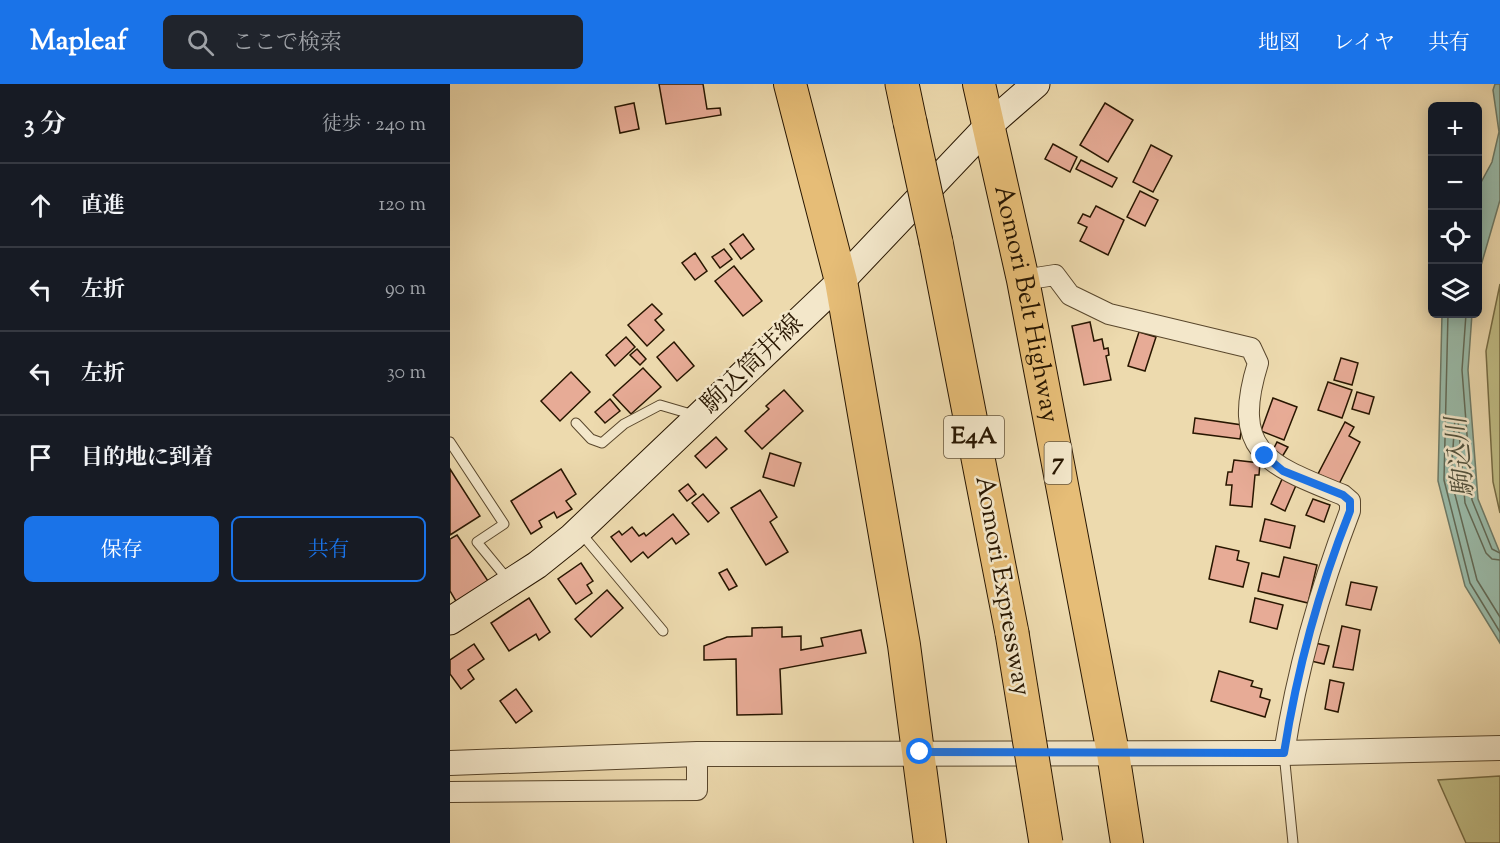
<!DOCTYPE html>
<html lang="ja">
<meta charset="utf-8">
<style>
:root{--surface:#171b24;--page:#20242c;--text:#f1f3f6;--muted:#9ea1a6;--line:#363941;--accent:#1a73e8}
body{margin:0;font-family:"Sorts Mill Goudy","Noto Serif JP",serif;background:var(--page);color:var(--text)}
.controls{position:absolute;right:18px;top:18px;display:grid;overflow:hidden;border-radius:9px;box-shadow:0 3px 15px #0003}
.controls button{width:54px;height:54px;display:grid;place-items:center;padding:0;border:0;border-bottom:2px solid var(--line);background:var(--surface);color:var(--text);font:30px sans-serif}
.stop{position:absolute;width:18px;height:18px;margin:-14px;border:4px solid #1a73e8;border-radius:50%;background:#fff}
.stop.end{background:#1a73e8;border-color:#fff;box-shadow:0 2px 6px #0008}
.list{margin:0;padding:0;list-style:none}
h2{display:flex;justify-content:space-between;align-items:center;height:78px;margin:0;padding:0 24px;font-size:26px}
h2 small{font-size:20px;font-weight:400;color:var(--muted)}
.list li{display:grid;grid-template-columns:39px 1fr auto;gap:18px;align-items:center;box-sizing:border-box;height:84px;padding:0 24px;border-top:2px solid var(--line)}
.list b{display:block;font-size:22px;white-space:nowrap}
.list em{font-size:20px;font-style:normal;color:var(--muted)}
.actions{display:flex;gap:12px;padding:18px 24px}
.actions a{flex:1;padding:14px 0;border:2px solid var(--accent);border-radius:9px;text-align:center;font-size:21px;color:var(--accent)}
.actions .main{background:var(--accent);color:#fff}
.icon{flex:none;width:33px;height:33px;fill:none;stroke:currentColor;stroke-width:2;stroke-linecap:round;stroke-linejoin:round}
.map{position:relative;flex:none;width:1050px;height:759px;overflow:hidden}
header{display:flex;align-items:center;gap:36px;box-sizing:border-box;height:84px;padding:0 30px;background:var(--accent);color:#fff}
header strong{font-size:28px}
nav{display:flex;gap:33px;margin-inline-start:auto;font-size:21px}
.search{width:420px;height:54px;background:var(--page);display:flex;align-items:center;gap:15px;box-sizing:border-box;padding:0 21px;border-radius:9px;color:var(--muted);font-size:22px}
main{display:flex}
aside{flex:1;background:var(--surface)}
.map>svg:first-child{display:block}
.green{fill:#c0bd85;stroke:#746a42;stroke-width:1.5}
.water{fill:#9ba;stroke:#6c7966;stroke-width:1.5}
.lines{fill:none;stroke-linecap:round;stroke-linejoin:round}
.shore{stroke:#606855;stroke-width:1.5}
.building{fill:#e7ab96;stroke:#281600;stroke-width:1.5}
.service-casing{stroke:#59472c;stroke-width:11}
.minor-casing{stroke:#59472c;stroke-width:22}
.tertiary-casing{stroke:#59472c;stroke-width:26}
.secondary-casing{stroke:#281600;stroke-width:29}
.trunk-casing{stroke:#281600;stroke-width:34}
.motorway-casing{stroke:#281600;stroke-width:35}
.service{stroke:#f3e7ca;stroke-width:9}
.minor{stroke:#f3e7ca;stroke-width:20}
.tertiary{stroke:#f3e7ca;stroke-width:24}
.secondary{stroke:#f3e7ca;stroke-width:27}
.trunk{stroke:#e6bd77;stroke-width:32}
.motorway{stroke:#e6bd77;stroke-width:33}
.motorway-bridge-casing{stroke:#281600;stroke-width:35;stroke-linecap:butt}
.motorway-bridge{stroke:#e6bd77;stroke-width:33}
.route{stroke:#1a73e8;stroke-width:8}
.labels{text-anchor:middle;dominant-baseline:central;stroke-width:5;stroke-linejoin:round;paint-order:stroke}
.shield{fill:#f3e7ca;stroke:#65553d;stroke-width:1.5}
.shield-label{font-size:24px;font-weight:bold;fill:#281600}
.street-label{font-size:26px;fill:#281600;stroke:#f3e7ca}
.water-label{font-size:27px;font-style:italic;fill:#50503c;stroke:#f3e7ca}
</style>
<header>
<strong>Mapleaf</strong>
<div class="search"><svg class="icon" aria-label="search" viewBox="0 0 24 24"><circle cx="10" cy="10" r="6"/><path d="M15 15l6 6"/></svg>ここで検索</div>
<nav><a>地図</a><a>レイヤ</a><a>共有</a></nav>
</header>
<main>
<aside>
<h2>3 分<small>徒歩 · 240 m</small></h2>
<ul class="list">
<li><svg class="icon" aria-label="ahead" viewBox="0 0 24 24"><path d="M12 20V5M6 11l6-6 6 6"/></svg><div><b>直進</b></div><em>120 m</em></li>
<li><svg class="icon" aria-label="left" viewBox="0 0 24 24"><path d="M17 20v-9H6M10 6l-5 5 5 5"/></svg><div><b>左折</b></div><em>90 m</em></li>
<li><svg class="icon" aria-label="left" viewBox="0 0 24 24"><path d="M17 20v-9H6M10 6l-5 5 5 5"/></svg><div><b>左折</b></div><em>30 m</em></li>
<li><svg class="icon" aria-label="arrive" viewBox="0 0 24 24"><path d="M6 21V4h12l-3 4 3 4H6"/></svg><div><b>目的地に到着</b></div></li>
</ul>
<div class="actions"><a class="main">保存</a><a>共有</a></div>
</aside>
<div class="map">
<svg width="1050" height="759" viewBox="0 0 1050 759">
<rect width="100%" height="100%" fill="#eddaae"/>
<filter id="stains"><feTurbulence type="fractalNoise" baseFrequency=".00333" numOctaves="4"/><feColorMatrix values="0 0 0 0 .2 0 0 0 0 .09 0 0 0 0 .02 0 0 0 .5 -.17"/></filter>
<radialGradient id="worn" r=".72"><stop offset=".6" stop-color="#630" stop-opacity="0"/><stop offset="1" stop-color="#630" stop-opacity=".3"/></radialGradient>
<!-- green -->
<g class="green">
<polygon points="1050,200 1050,429 1043,398 1036,267"/>
<polygon points="1050,692 1050,759 1016,759 988,696"/>
</g>
<!-- water -->
<g class="water">
<polygon points="1045,0 1050,0 1050,116 1028,192 1028,104 1042,78 1049,48 1043,6"/>
<polygon points="992,230 1022,230 1018,286 1028,415 1050,469 1050,559 1015,502 988,397"/>
</g>
<g class="lines">
<!-- shore -->
<g class="shore">
<polyline points="998,230 994,396 1020,499 1050,548"/>
<polyline points="1016,230 1012,286 1022,416 1042,465 1050,469"/>
<polyline points="1050,476 1042,475 1036,469 1015,419 1008,336 1005,333 1001,395 1027,496 1050,533"/>
</g>
</g>
<!-- building -->
<g class="building">
<polygon points="209,0 253,0 257,25 270,24 271,31 216,40"/>
<polygon points="184,19 189,45 170,49 165,23"/>
<polygon points="655,19 683,36 658,78 630,61"/>
<polygon points="603,60 627,73 620,88 595,75"/>
<polygon points="701,61 722,72 703,108 683,98"/>
<polygon points="631,76 667,94 662,103 626,85"/>
<polygon points="690,107 708,116 695,142 677,133"/>
<polygon points="646,122 674,136 658,171 630,157 637,143 628,139 633,130 640,133"/>
<polygon points="293,150 304,165 291,175 280,160"/>
<polygon points="274,165 282,175 270,184 262,173"/>
<polygon points="245,169 257,187 245,196 232,179"/>
<polygon points="284,182 312,217 293,232 265,197"/>
<polygon points="202,220 212,230 205,236 214,246 197,262 178,241"/>
<polygon points="640,238 644,257 652,255 654,265 658,264 659,271 656,272 661,296 634,301 622,242"/>
<polygon points="689,248 706,253 695,287 678,282"/>
<polygon points="176,253 185,263 165,282 156,271"/>
<polygon points="224,258 244,282 227,297 207,273"/>
<polygon points="187,265 196,275 190,281 180,271"/>
<polygon points="891,274 908,279 902,301 884,296"/>
<polygon points="193,284 211,303 181,330 163,311"/>
<polygon points="121,288 140,308 110,337 91,317"/>
<polygon points="878,298 902,306 892,334 868,326"/>
<polygon points="334,306 353,327 312,365 295,347 319,325 316,322"/>
<polygon points="907,308 924,313 919,330 902,325"/>
<polygon points="823,314 847,323 834,356 811,347"/>
<polygon points="160,315 170,327 155,339 145,328"/>
<polygon points="745,334 792,341 790,355 743,349"/>
<polygon points="895,338 904,343 899,352 910,358 889,400 868,390"/>
<polygon points="266,353 277,365 256,384 245,372"/>
<polygon points="827,358 838,363 832,373 822,368"/>
<polygon points="320,369 351,379 344,402 313,393"/>
<polygon points="784,376 810,379 809,391 805,391 802,423 780,421 782,401 776,401 778,388 782,388"/>
<polygon points="0,385 30,432 0,451"/>
<polygon points="111,385 126,410 116,417 122,425 107,434 104,428 89,437 92,443 81,450 61,417"/>
<polygon points="833,393 847,399 835,427 821,420"/>
<polygon points="238,400 246,410 237,417 229,407"/>
<polygon points="310,406 327,433 320,438 338,468 316,481 281,424"/>
<polygon points="253,410 269,429 258,438 242,419"/>
<polygon points="863,415 880,421 874,438 856,431"/>
<polygon points="223,430 239,450 226,460 222,454 198,474 193,468 181,478 161,453 169,447 172,451 182,443 189,452 194,449 196,452"/>
<polygon points="815,435 845,442 840,464 810,457"/>
<polygon points="7,451 38,497 7,519 0,507 0,455"/>
<polygon points="766,462 789,467 787,476 799,479 793,503 759,495"/>
<polygon points="834,473 867,481 858,519 808,507 812,489 829,493"/>
<polygon points="131,479 143,497 137,501 142,509 126,520 108,495"/>
<polygon points="277,485 287,502 279,506 269,489"/>
<polygon points="901,498 927,503 921,526 896,521"/>
<polygon points="157,506 173,524 141,553 125,535"/>
<polygon points="79,514 100,548 89,556 86,550 59,567 41,539"/>
<polygon points="805,514 833,521 827,545 800,538"/>
<polygon points="892,542 910,546 903,586 883,583"/>
<polygon points="332,543 332,553 351,552 351,566 373,562 371,554 411,546 416,569 330,585 332,630 287,631 286,575 254,576 254,562 277,553 302,552 302,544"/>
<polygon points="865,559 879,562 874,580 861,577"/>
<polygon points="24,560 34,575 18,586 24,595 11,605 0,590 0,576"/>
<polygon points="769,587 803,597 801,602 812,605 810,613 820,616 815,633 761,617"/>
<polygon points="880,596 894,599 888,628 875,625"/>
<polygon points="66,605 82,627 66,639 50,617"/>
</g>
<g class="lines">
<defs>
<g id="service">
<polyline points="126,339 141,355 152,359 174,340 210,321 244,331"/>
<polyline points="0,358 54,440 27,458 59,497"/>
<polyline points="130,448 213,547"/>
<polyline points="834,669 843,759"/>
</g>
<g id="minor">
<path d="M573 196 605 191 620 211 659 230 801 264 808 279C780 369 819 381 893 411L900 417V427C870 505 847 586 834 669"/>
<polyline points="0,708 247,706 247,670"/>
</g>
<polyline id="tertiary" points="0,679 247,670 834,669 1050,664"/>
<polyline id="secondary" points="0,537 87,481 122,453 391,197 539,41 586,0"/>
<g id="trunk">
<polyline points="340,0 391,197 454,561 480,759"/>
<path id="s1" d="M529 0 573 196 663 669 677 759"/>
</g>
<g id="motorway">
<polyline points="452,0 460,38"/>
<polyline points="486,158 562,549"/>
</g>
</defs>
<!-- service casing -->
<use href="#service" class="service-casing"/>
<!-- minor casing -->
<use href="#minor" class="minor-casing"/>
<!-- tertiary casing -->
<use href="#tertiary" class="tertiary-casing"/>
<!-- secondary casing -->
<use href="#secondary" class="secondary-casing"/>
<!-- trunk casing -->
<use href="#trunk" class="trunk-casing"/>
<!-- motorway casing -->
<use href="#motorway" class="motorway-casing"/>
<!-- service -->
<use href="#service" class="service"/>
<!-- minor -->
<use href="#minor" class="minor"/>
<!-- tertiary -->
<use href="#tertiary" class="tertiary"/>
<!-- secondary -->
<use href="#secondary" class="secondary"/>
<!-- trunk -->
<use href="#trunk" class="trunk"/>
<!-- motorway -->
<use href="#motorway" class="motorway"/>
<defs>
<g id="motorway-bridge">
<polyline points="460,38 486,158"/>
<polyline points="562,549 596,759"/>
</g>
</defs>
<!-- motorway-bridge casing -->
<use href="#motorway-bridge" class="motorway-bridge-casing"/>
<!-- motorway-bridge -->
<use href="#motorway-bridge" class="motorway-bridge"/>
</g>
<g class="lines">
<!-- route -->
<path class="route" d="M470 668 834 669C847 586 869 505 900 427V417L893 411 833 387 815 372"/>
</g>
<g class="labels">
<!-- shield labels -->
<g class="shield">
<rect x="494" y="332" width="60" height="42" rx="4.5"/>
<rect x="594.5" y="358" width="27" height="42" rx="4.5"/>
</g>
<g class="shield-label">
<text x="524" y="353">E4A</text>
<text x="608" y="379">7</text>
</g>
<!-- street labels -->
<g class="street-label">
<text stroke="none"><textPath href="#s1" startOffset="225">Aomori Belt Highway</textPath></text>
<text transform="translate(303 281) rotate(-44)">駒込筒井線</text>
<text transform="translate(552 502) rotate(80)">Aomori Expressway</text>
</g>
<!-- water labels -->
<g class="water-label">
<text transform="translate(1012 373) rotate(-96)">駒込川</text>
</g>
</g>
<rect width="100%" height="100%" filter="url(#stains)"/>
<rect width="100%" height="100%" fill="url(#worn)"/>
</svg>
<div class="controls">
<button>+</button>
<button>−</button>
<button><svg class="icon" aria-label="locate" viewBox="0 0 24 24"><circle cx="12" cy="12" r="6"/><path d="M12 2v4M12 18v4M2 12h4M18 12h4"/></svg></button>
<button><svg class="icon" aria-label="layers" viewBox="0 0 24 24"><path d="M12 4l9 5-9 5-9-5zM3 14l9 5 9-5"/></svg></button>
</div>
<div class="stop" style="left:470px;top:668px"></div>
<div class="stop end" style="left:815px;top:372px"></div>
</div>
</main>
